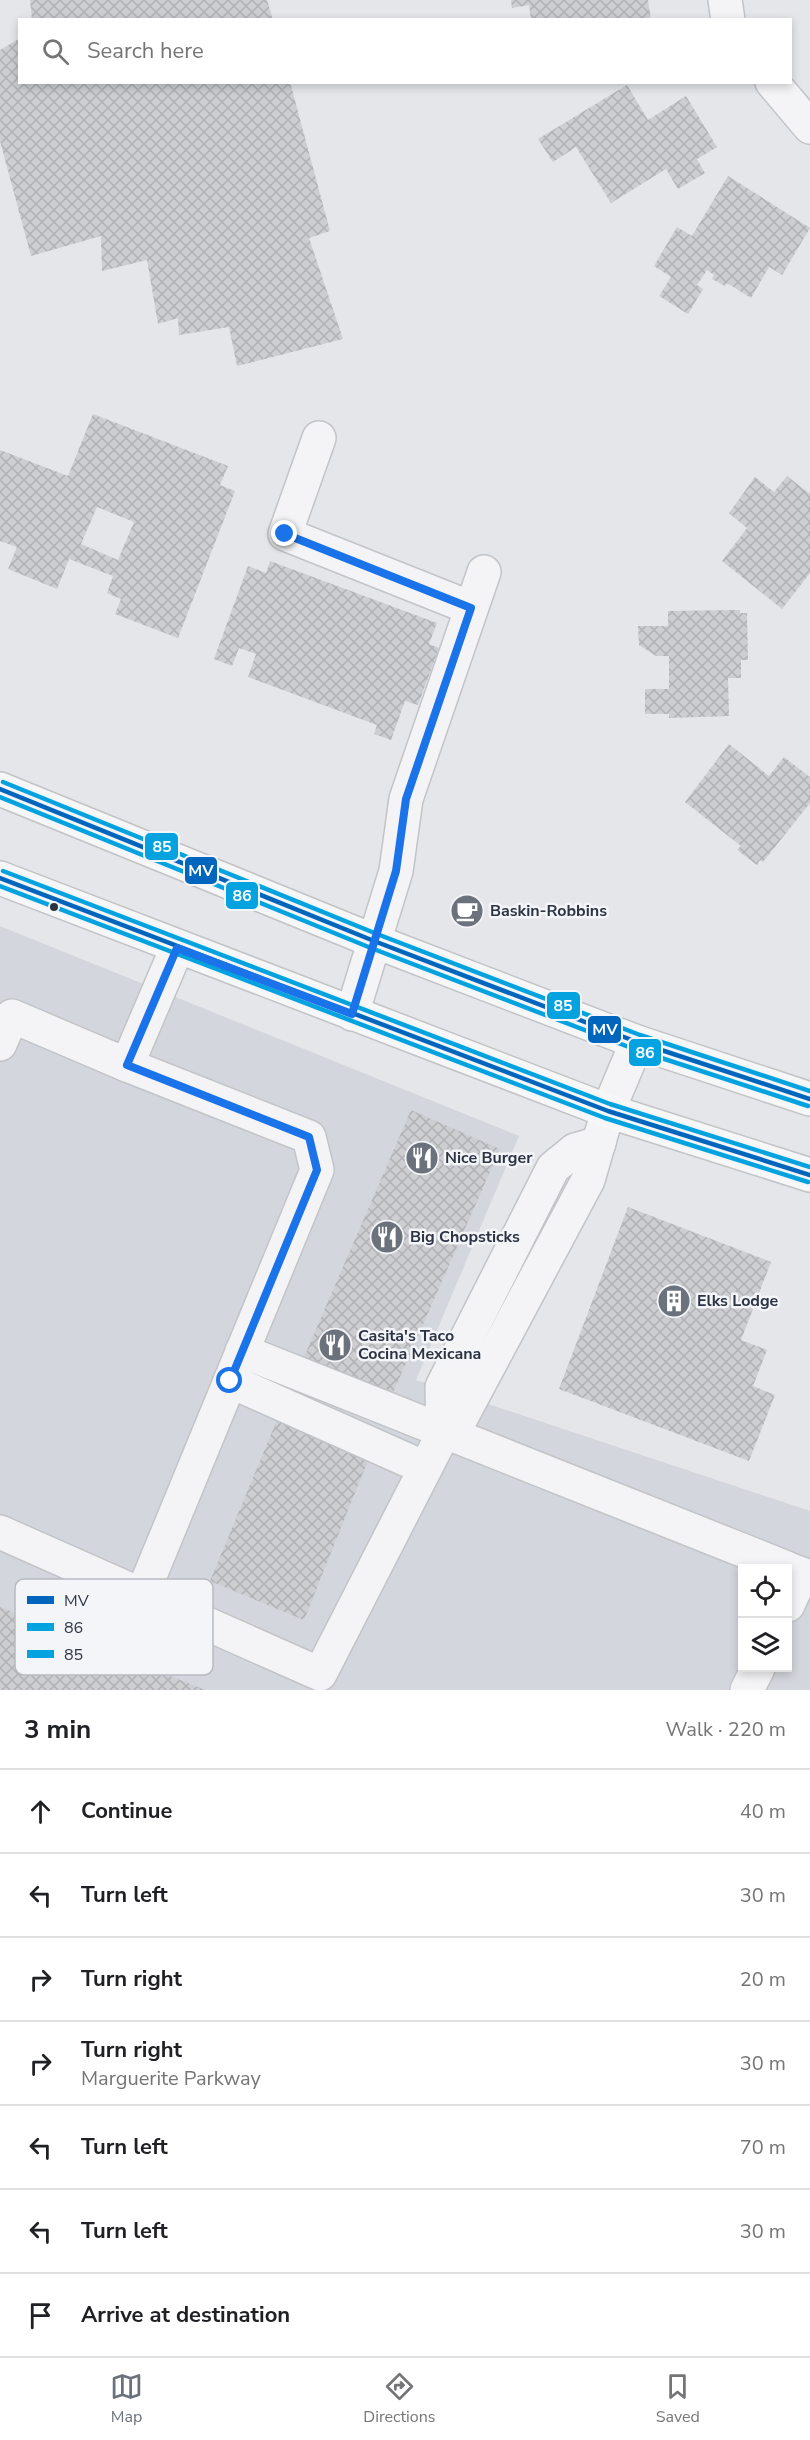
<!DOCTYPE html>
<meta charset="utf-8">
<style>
:root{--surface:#fff;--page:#f2f2f2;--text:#202124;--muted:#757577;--line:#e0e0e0;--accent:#6c727c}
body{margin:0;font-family:"Nunito Sans",sans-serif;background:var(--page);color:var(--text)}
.controls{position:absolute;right:18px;bottom:18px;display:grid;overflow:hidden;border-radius:0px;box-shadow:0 3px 9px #0003}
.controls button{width:54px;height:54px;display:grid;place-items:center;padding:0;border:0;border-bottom:2px solid var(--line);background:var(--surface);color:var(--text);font:30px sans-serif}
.stop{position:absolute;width:18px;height:18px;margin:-14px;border:4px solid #1a73e8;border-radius:50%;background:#fff}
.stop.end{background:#1a73e8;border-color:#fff;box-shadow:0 2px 6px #0008}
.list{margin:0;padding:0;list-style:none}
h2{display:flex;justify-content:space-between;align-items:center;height:78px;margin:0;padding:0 24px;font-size:26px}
h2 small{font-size:20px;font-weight:400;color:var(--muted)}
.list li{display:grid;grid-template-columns:39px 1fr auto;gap:18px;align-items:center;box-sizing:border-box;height:84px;padding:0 24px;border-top:2px solid var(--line)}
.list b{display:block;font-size:22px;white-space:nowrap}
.list p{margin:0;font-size:20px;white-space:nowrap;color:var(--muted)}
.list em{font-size:20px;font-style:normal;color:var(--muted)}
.icon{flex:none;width:33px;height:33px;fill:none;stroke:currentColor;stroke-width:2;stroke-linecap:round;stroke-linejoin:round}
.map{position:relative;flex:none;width:810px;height:1690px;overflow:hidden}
.search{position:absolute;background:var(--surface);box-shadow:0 3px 9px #0003;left:18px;right:18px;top:18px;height:66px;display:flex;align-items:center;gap:15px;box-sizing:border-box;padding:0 21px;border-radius:0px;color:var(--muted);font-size:22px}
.sheet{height:666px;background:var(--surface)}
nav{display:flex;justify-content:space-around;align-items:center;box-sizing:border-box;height:84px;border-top:2px solid var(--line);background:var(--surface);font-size:16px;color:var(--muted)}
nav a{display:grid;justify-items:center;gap:3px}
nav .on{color:var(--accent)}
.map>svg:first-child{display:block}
.built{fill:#d3d6dc;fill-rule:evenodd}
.building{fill:url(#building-cross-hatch);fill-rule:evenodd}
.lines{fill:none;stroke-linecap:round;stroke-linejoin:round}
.minor-casing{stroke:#c2c4c7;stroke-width:36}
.major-casing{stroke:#c1c3c6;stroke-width:36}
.minor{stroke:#f4f4f6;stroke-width:33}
.major{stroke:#f7f7f8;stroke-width:33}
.bus-1-casing{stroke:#f3f5f8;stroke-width:9}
.bus-2-casing{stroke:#f3f5f8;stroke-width:9}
.bus-3-casing{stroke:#f3f5f8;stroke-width:9}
.bus-1{stroke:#0065bd;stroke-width:4.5}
.bus-2{stroke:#04a3e0;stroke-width:4.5}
.bus-3{stroke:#04a3e0;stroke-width:4.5}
.route{stroke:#1a73e8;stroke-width:8}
.bus-dot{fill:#2c3342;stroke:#f3f5f8;stroke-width:2}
.labels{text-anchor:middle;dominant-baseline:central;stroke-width:5;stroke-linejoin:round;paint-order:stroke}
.poi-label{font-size:16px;font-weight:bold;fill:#2c3342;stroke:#f3f5f8;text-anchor:start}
.key{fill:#f3f5f8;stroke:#b7bbc1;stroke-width:1.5}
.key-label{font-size:16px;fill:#2c3342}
.line-badge{stroke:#f3f5f8;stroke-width:2}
.badge-label{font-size:16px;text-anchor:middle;font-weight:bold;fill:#fff}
</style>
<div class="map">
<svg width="810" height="1690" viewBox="0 0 810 1690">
<defs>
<pattern id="building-cross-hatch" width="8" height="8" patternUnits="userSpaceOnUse" patternTransform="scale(1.5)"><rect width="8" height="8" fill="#ccced1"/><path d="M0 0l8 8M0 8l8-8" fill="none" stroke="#afb1b5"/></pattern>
</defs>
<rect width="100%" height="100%" fill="#e4e6e9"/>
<!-- built -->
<path class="built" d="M0 926 519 1136 416 1380 810 1511V1690H0ZM742 1568H788V1668H742Z"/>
<!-- building -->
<g class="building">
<polygon points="30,0 267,0 273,20 32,20"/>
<polygon points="511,0 648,0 651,20 531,20 529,5 512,8"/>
<polygon points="20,38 20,82 290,82 330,231 309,238 343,339 237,366 229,327 179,335 178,318 158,324 147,260 102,271 101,236 31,256 0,141 0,50"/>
<polygon points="627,85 648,120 686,96 717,147 697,159 705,173 678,189 666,169 611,203 576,147 553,162 538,139"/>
<polygon points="728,176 810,228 782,275 769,267 751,298 727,283 725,286 712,279 714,275 707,270 697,285 703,289 688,314 659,296 671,277 654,266 677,227 692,236"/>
<path d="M93 414 228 466 220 485 235 491 178 638 115 614 121 599 107 593 113 576 69 559 57 589 8 569 17 547 0 541V450L68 476ZM97 507 134 522 118 560 81 544Z"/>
<polygon points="787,476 810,494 810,573 782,609 722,561 747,528 729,513 755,477 774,492"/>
<polygon points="270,561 437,623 429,644 439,648 418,705 405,701 391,740 374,734 377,725 248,677 256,654 239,648 232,666 214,659 248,566 266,573"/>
<polygon points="740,610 740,613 747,613 748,660 741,660 741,678 728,678 729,716 669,718 669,714 645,714 645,689 669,689 669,656 656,656 639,645 638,626 668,626 668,611"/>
<polygon points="729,744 769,776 784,757 810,777 810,803 763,862 760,860 757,865 737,850 741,846 685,802"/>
<polygon points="411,1110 500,1149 392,1395 304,1357"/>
<polygon points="628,1207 771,1262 741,1340 767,1350 753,1386 775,1395 749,1461 559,1389"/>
<polygon points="277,1420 369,1458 304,1620 210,1581"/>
<polygon points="0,1607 45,1625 205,1690 0,1690"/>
</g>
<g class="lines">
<defs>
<g id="minor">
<polyline points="725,0 728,20"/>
<polyline points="772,82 810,127"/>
<polyline points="319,438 285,534 471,608"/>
<polyline points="352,1014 396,871 406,799 484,572"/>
<polyline points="0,1044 12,1016 127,1065 177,948"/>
<polyline points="127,1065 309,1137 317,1170 142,1595"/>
<polyline points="242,1351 787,1568"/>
<polyline points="230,1381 425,1468"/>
<polyline points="443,1434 442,1387 553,1168 575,1150 599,1143"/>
<polyline points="0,1532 320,1674 443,1434 461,1418 588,1180 608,1111 637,1042"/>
<polyline points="788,1569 802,1574 788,1605"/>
<polyline points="747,1690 758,1668"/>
</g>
<g id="major">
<polyline points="0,789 374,941 637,1042 810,1099"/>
<polyline points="0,878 608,1111 810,1175"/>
</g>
</defs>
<!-- minor casing -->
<use href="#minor" class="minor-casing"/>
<!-- major casing -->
<use href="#major" class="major-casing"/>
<!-- minor -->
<use href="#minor" class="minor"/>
<!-- major -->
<use href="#major" class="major"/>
<defs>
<g id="bus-1">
<polyline points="0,789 374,941 637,1042 810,1099"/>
<polyline points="0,878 608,1111 810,1175"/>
</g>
<g id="bus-2">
<polyline points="0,797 371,948 634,1049 808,1106"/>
<polyline points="0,886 605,1118 808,1182"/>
</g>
<g id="bus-3">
<polyline points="3,782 377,934 640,1035 810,1091"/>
<polyline points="3,871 610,1104 810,1167"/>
</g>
</defs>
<!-- bus-1 casing -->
<use href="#bus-1" class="bus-1-casing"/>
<!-- bus-2 casing -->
<use href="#bus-2" class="bus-2-casing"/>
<!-- bus-3 casing -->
<use href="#bus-3" class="bus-3-casing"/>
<!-- bus-1 -->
<use href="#bus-1" class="bus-1"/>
<!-- bus-2 -->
<use href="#bus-2" class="bus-2"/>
<!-- bus-3 -->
<use href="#bus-3" class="bus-3"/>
</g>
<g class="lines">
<!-- route -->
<polyline class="route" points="230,1381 317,1170 309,1137 127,1065 177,948 352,1014 396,871 406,799 471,608 285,534"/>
</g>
<!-- icons -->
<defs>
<symbol id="cafe-disc" viewBox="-11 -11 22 22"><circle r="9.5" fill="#6c727c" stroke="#f3f5f8"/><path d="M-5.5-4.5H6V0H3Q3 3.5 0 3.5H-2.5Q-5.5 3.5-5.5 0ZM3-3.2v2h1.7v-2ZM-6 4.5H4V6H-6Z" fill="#fff"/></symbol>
<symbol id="restaurant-disc" viewBox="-11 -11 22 22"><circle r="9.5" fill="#6c727c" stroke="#f3f5f8"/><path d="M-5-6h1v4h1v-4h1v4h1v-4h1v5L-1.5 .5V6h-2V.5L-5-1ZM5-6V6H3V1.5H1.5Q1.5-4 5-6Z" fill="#fff"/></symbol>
<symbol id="building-disc" viewBox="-11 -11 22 22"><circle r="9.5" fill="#6c727c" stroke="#f3f5f8"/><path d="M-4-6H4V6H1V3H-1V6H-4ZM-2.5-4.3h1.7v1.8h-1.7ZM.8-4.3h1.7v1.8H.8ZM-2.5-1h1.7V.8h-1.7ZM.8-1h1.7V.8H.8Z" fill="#fff"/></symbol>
</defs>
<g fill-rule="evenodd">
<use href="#cafe-disc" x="448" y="892" width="38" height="38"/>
<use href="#restaurant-disc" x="403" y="1139" width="38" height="38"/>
<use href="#restaurant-disc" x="368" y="1218" width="38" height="38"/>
<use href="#building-disc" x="655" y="1282" width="38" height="38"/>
<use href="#restaurant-disc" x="316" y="1326" width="38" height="38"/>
</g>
<!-- markers -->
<circle class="bus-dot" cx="54" cy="907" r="5"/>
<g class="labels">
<!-- poi labels -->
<g class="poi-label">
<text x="490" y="911">Baskin-Robbins</text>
<text x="445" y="1158">Nice Burger</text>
<text x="410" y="1237">Big Chopsticks</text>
<text x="697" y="1301">Elks Lodge</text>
<text x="358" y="1336">Casita's Taco<tspan x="358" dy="18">Cocina Mexicana</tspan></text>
</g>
</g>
<!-- legend -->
<rect x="15" y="1579" width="198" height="96" rx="9" class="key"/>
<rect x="27" y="1596" width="27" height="8" fill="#0065bd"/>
<rect x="27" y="1623" width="27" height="8" fill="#04a3e0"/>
<rect x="27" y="1650" width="27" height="8" fill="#04a3e0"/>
<g class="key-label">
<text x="64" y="1606">MV</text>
<text x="64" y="1633">86</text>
<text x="64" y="1660">85</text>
</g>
<g class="line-badge">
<rect x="144" y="832" width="35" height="29" rx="6" fill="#04a3e0"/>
<rect x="184" y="856" width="34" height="29" rx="6" fill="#0065bd"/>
<rect x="225" y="881" width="34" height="29" rx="6" fill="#04a3e0"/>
<rect x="546" y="991" width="35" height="29" rx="6" fill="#04a3e0"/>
<rect x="587" y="1015" width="35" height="29" rx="6" fill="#0065bd"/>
<rect x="628" y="1038" width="34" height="29" rx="6" fill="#04a3e0"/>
</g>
<g class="badge-label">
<text x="162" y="852">85</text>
<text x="201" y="876">MV</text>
<text x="242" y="901">86</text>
<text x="563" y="1011">85</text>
<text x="605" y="1035">MV</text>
<text x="645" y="1058">86</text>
</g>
</svg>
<div class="controls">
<button><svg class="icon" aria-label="locate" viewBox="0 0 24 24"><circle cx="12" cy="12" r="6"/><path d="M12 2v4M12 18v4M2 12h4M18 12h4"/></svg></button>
<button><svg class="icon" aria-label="layers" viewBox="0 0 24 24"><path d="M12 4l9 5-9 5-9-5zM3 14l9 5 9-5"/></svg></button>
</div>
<div class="stop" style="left:230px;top:1381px"></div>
<div class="stop end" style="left:285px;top:534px"></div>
<div class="search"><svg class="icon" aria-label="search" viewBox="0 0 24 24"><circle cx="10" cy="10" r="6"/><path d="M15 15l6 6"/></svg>Search here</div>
</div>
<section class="sheet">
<h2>3 min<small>Walk · 220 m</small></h2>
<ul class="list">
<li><svg class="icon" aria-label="ahead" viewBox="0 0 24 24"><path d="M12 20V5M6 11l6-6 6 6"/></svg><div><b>Continue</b></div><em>40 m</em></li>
<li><svg class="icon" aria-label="left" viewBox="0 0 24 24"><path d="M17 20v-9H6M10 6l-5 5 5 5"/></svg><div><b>Turn left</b></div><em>30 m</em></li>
<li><svg class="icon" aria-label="right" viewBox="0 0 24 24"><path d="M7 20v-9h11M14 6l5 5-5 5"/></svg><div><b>Turn right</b></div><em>20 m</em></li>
<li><svg class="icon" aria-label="right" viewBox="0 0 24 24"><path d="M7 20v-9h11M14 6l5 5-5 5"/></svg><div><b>Turn right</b><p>Marguerite Parkway</p></div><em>30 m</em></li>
<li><svg class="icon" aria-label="left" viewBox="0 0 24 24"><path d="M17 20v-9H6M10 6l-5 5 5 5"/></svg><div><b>Turn left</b></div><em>70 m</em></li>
<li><svg class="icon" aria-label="left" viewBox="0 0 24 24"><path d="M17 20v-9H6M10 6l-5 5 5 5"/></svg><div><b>Turn left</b></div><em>30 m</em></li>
<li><svg class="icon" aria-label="arrive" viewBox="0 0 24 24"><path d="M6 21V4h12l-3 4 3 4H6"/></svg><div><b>Arrive at destination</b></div></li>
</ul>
</section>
<nav>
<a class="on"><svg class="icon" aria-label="map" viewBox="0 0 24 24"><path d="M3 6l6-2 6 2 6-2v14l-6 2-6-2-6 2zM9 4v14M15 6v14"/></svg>Map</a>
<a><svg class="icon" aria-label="directions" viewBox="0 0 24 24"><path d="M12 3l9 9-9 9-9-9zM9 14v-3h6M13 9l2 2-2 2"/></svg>Directions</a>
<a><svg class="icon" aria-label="saved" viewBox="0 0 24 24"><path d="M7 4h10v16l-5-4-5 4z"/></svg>Saved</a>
</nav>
